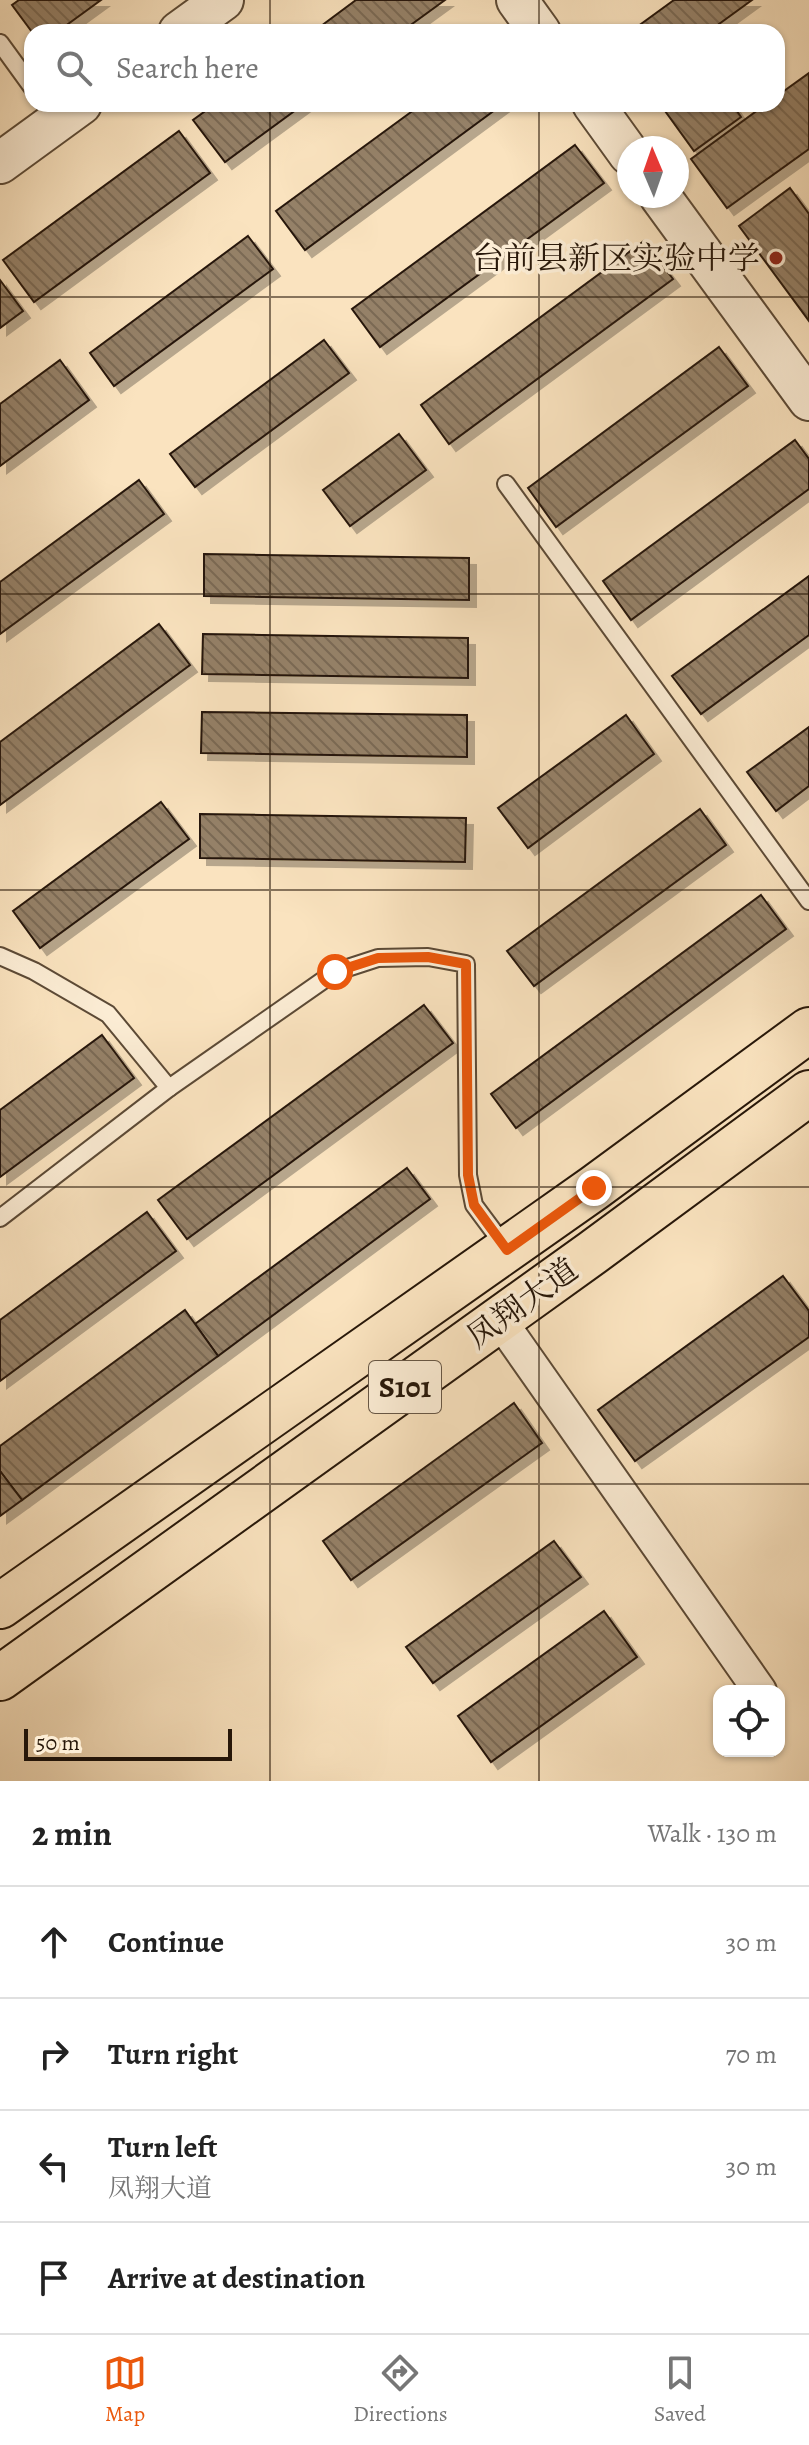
<!DOCTYPE html>
<meta charset="utf-8">
<style>
:root{--surface:#fff;--page:#f2f2f2;--text:#222;--muted:#767676;--line:#e0e0e0;--accent:#ea580c}
body{margin:0;font-family:Alegreya,"Noto Serif SC",serif;background:var(--page);color:var(--text)}
.controls{position:absolute;right:24px;bottom:24px;display:grid;overflow:hidden;border-radius:16px;box-shadow:0 2px 6px #0004}
.controls button{width:72px;height:72px;display:grid;place-items:center;padding:0;border:0;border-bottom:2px solid var(--line);background:var(--surface);color:var(--text);font:40px sans-serif}
.compass{position:absolute;left:617px;top:136px;width:72px;height:72px;border-radius:50%;background:var(--surface);box-shadow:0 2px 6px #0004;rotate:358deg}
.scale{position:absolute;left:24px;bottom:20px;width:208px;box-sizing:border-box;padding-left:8px;border:4px solid #271709;border-top:0;font-size:22px;line-height:28px;white-space:nowrap;color:#271709;-webkit-text-stroke:6px #fcedd5;paint-order:stroke}
.stop{position:absolute;width:24px;height:24px;margin:-18px;border:6px solid #ea580c;border-radius:50%;background:#fff}
.stop.end{background:#ea580c;border-color:#fff;box-shadow:0 2px 8px #0008}
.list{margin:0;padding:0;list-style:none}
h2{display:flex;justify-content:space-between;align-items:center;height:104px;margin:0;padding:0 32px;font-size:34px}
h2 small{font-size:26px;font-weight:400;color:var(--muted)}
.list li{display:grid;grid-template-columns:52px 1fr auto;gap:24px;align-items:center;box-sizing:border-box;height:112px;padding:0 32px;border-top:2px solid var(--line)}
.list b{display:block;font-size:30px;white-space:nowrap}
.list p{margin:0;font-size:26px;white-space:nowrap;color:var(--muted)}
.list em{font-size:26px;font-style:normal;color:var(--muted)}
.icon{flex:none;width:44px;height:44px;fill:none;stroke:currentColor;stroke-width:2;stroke-linecap:round;stroke-linejoin:round}
.map{position:relative;flex:none;width:809px;height:1781px;overflow:hidden}
.search{position:absolute;background:var(--surface);box-shadow:0 2px 6px #0004;left:24px;right:24px;top:24px;height:88px;display:flex;align-items:center;gap:20px;box-sizing:border-box;padding:0 28px;border-radius:24px;color:var(--muted);font-size:30px}
.sheet{height:552px;background:var(--surface)}
nav{display:flex;justify-content:space-around;align-items:center;box-sizing:border-box;height:112px;border-top:2px solid var(--line);background:var(--surface);font-size:22px;color:var(--muted)}
nav a{display:grid;justify-items:center;gap:4px}
nav .on{color:var(--accent)}
.map>svg:first-child{display:block}
.building{fill:url(#building-back-hatch);stroke:#271709;stroke-width:2;filter:url(#shadow)}
.lines{fill:none;stroke-linecap:round;stroke-linejoin:round}
.service-casing{stroke:#5c4a36;stroke-width:20}
.minor-casing{stroke:#5c4a36;stroke-width:36}
.tertiary-casing{stroke:#5c4a36;stroke-width:44}
.primary-casing{stroke:#271709;stroke-width:48}
.service{stroke:#fcedd5;stroke-width:16}
.minor{stroke:#fcedd5;stroke-width:32}
.tertiary{stroke:#fcedd5;stroke-width:40}
.primary{stroke:#fae3bf;stroke-width:44}
.route{stroke:#ea580c;stroke-width:10}
.grid{fill:none;stroke:#271709;stroke-width:2;stroke-opacity:0.55}
.poi-dot{fill:#8f2418;stroke:#fcedd5;stroke-width:3}
.labels{text-anchor:middle;dominant-baseline:central;stroke-width:7;stroke-linejoin:round;paint-order:stroke}
.shield{fill:#fcedd5;stroke:#675746;stroke-width:2}
.shield-label{font-size:30px;font-weight:bold;fill:#271709}
.poi-label{font-size:32px;fill:#271709;stroke:#fcedd5;text-anchor:end}
.street-label{font-size:32px;fill:#271709;stroke:#fcedd5}
</style>
<div class="map">
<svg width="809" height="1781" viewBox="0 0 809 1781">
<defs>
<pattern id="building-back-hatch" width="6" height="6" patternUnits="userSpaceOnUse" patternTransform="scale(2)"><rect width="6" height="6" fill="#958168"/><path d="M-1 5l2 2M0 0l6 6M5-1l2 2" fill="none" stroke="#7a6954"/></pattern>
<filter id="shadow"><feDropShadow dx="7" dy="7" stdDeviation="0" flood-color="#0004"/></filter>
</defs>
<rect width="100%" height="100%" fill="#fae3bf"/>
<filter id="stains"><feTurbulence type="fractalNoise" baseFrequency=".0025" numOctaves="4"/><feColorMatrix values="0 0 0 0 .2 0 0 0 0 .09 0 0 0 0 .02 0 0 0 .5 -.17"/></filter>
<radialGradient id="worn" r=".72"><stop offset=".6" stop-color="#630" stop-opacity="0"/><stop offset="1" stop-color="#630" stop-opacity=".3"/></radialGradient>
<!-- building -->
<g class="building">
<polygon points="19,0 101,0 57,32 32,32 12,5"/>
<polygon points="356,0 445,0 401,32 313,32"/>
<polygon points="674,0 752,0 708,32 630,32"/>
<polygon points="809,73 809,149 727,208 691,159 766,104 777,104 777,96"/>
<polygon points="215,104 304,104 225,162 193,120"/>
<polygon points="422,104 503,104 305,250 276,211"/>
<polygon points="660,104 732,104 741,117 694,151"/>
<polygon points="179,131 210,173 34,302 3,260"/>
<polygon points="575,145 604,183 380,347 352,309"/>
<polygon points="790,188 809,214 809,321 739,226"/>
<polygon points="248,236 273,269 114,386 90,353"/>
<polygon points="644,241 673,279 449,444 421,405"/>
<polygon points="0,280 23,311 0,328"/>
<polygon points="324,340 349,373 195,487 170,454"/>
<polygon points="719,347 748,386 556,527 528,488"/>
<polygon points="60,360 89,400 0,466 0,404"/>
<polygon points="399,434 426,470 350,526 323,490"/>
<polygon points="795,440 809,459 809,489 631,620 603,581"/>
<polygon points="139,480 164,514 0,634 0,582"/>
<polygon points="204,554 469,558 469,600 204,596"/>
<polygon points="809,576 809,635 701,714 672,676"/>
<polygon points="159,624 190,665 0,805 0,742"/>
<polygon points="203,634 468,638 468,678 202,674"/>
<polygon points="202,712 467,715 467,757 201,753"/>
<polygon points="626,715 654,754 528,848 498,808"/>
<polygon points="809,727 809,786 776,811 747,772"/>
<polygon points="161,802 189,839 40,948 13,911"/>
<polygon points="700,809 726,845 534,986 507,951"/>
<polygon points="200,814 466,818 465,862 200,858"/>
<polygon points="761,895 786,929 516,1128 491,1094"/>
<polygon points="424,1005 453,1043 187,1239 158,1200"/>
<polygon points="102,1035 134,1078 0,1177 0,1110"/>
<polygon points="407,1168 430,1199 218,1356 195,1324"/>
<polygon points="147,1212 176,1251 0,1381 0,1320"/>
<polygon points="783,1276 809,1311 809,1337 635,1461 598,1410"/>
<polygon points="185,1310 218,1356 22,1500 0,1471 0,1446"/>
<polygon points="514,1403 542,1443 351,1580 323,1541"/>
<polygon points="0,1471 22,1500 0,1516"/>
<polygon points="554,1541 581,1577 433,1683 406,1647"/>
<polygon points="604,1611 637,1657 491,1762 458,1716"/>
</g>
<g class="lines">
<defs>
<g id="service">
<polyline points="0,43 32,87"/>
<polyline points="506,484 809,901"/>
<polyline points="0,956 34,971 108,1014 169,1088"/>
<polyline points="0,1218 169,1088 335,972 378,958 428,957 466,964 468,1175 474,1205 506,1248"/>
</g>
<polyline id="minor" points="499,1319 760,1691"/>
<g id="tertiary">
<polyline points="517,0 540,32"/>
<polyline points="179,32 223,0"/>
<polyline points="593,104 629,154"/>
<polyline points="0,163 81,104"/>
<polyline points="660,196 809,400"/>
</g>
<g id="primary">
<polyline points="0,1606 594,1188 809,1030"/>
<polyline points="0,1678 592,1253 809,1093"/>
</g>
</defs>
<!-- service casing -->
<use href="#service" class="service-casing"/>
<!-- minor casing -->
<use href="#minor" class="minor-casing"/>
<!-- tertiary casing -->
<use href="#tertiary" class="tertiary-casing"/>
<!-- primary casing -->
<use href="#primary" class="primary-casing"/>
<!-- service -->
<use href="#service" class="service"/>
<!-- minor -->
<use href="#minor" class="minor"/>
<!-- tertiary -->
<use href="#tertiary" class="tertiary"/>
<!-- primary -->
<use href="#primary" class="primary"/>
</g>
<g class="lines">
<!-- route -->
<polyline class="route" points="335,972 378,958 428,957 466,964 468,1175 474,1205 507,1250 594,1188"/>
</g>
<!-- grid -->
<path class="grid" d="M270 0V32M539 0V32M270 104V1781M539 104V1781M0 297H809M0 594H809M0 890H809M0 1187H809M0 1484H809"/>
<!-- markers -->
<circle class="poi-dot" cx="776" cy="258" r="8"/>
<g class="labels">
<!-- shield labels -->
<rect class="shield" x="369" y="1361" width="72" height="52" rx="6"/>
<g class="shield-label">
<text x="405" y="1387">S101</text>
</g>
<!-- poi labels -->
<g class="poi-label">
<text x="760" y="258">台前县新区实验中学</text>
</g>
<!-- street labels -->
<g class="street-label">
<text transform="translate(522 1303) rotate(-36)">凤翔大道</text>
</g>
</g>
<rect width="100%" height="100%" filter="url(#stains)"/>
<rect width="100%" height="100%" fill="url(#worn)"/>
</svg>
<div class="controls">
<button><svg class="icon" aria-label="locate" viewBox="0 0 24 24"><circle cx="12" cy="12" r="6"/><path d="M12 2v4M12 18v4M2 12h4M18 12h4"/></svg></button>
</div>
<svg class="compass" viewBox="-18 -18 36 36"><path d="M0-13l5 13h-10z" fill="#e53935"/><path d="M0 13l5-13h-10z" fill="#767676"/></svg>
<div class="scale">50 m</div>
<div class="stop" style="left:335px;top:972px"></div>
<div class="stop end" style="left:594px;top:1188px"></div>
<div class="search"><svg class="icon" aria-label="search" viewBox="0 0 24 24"><circle cx="10" cy="10" r="6"/><path d="M15 15l6 6"/></svg>Search here</div>
</div>
<section class="sheet">
<h2>2 min<small>Walk · 130 m</small></h2>
<ul class="list">
<li><svg class="icon" aria-label="ahead" viewBox="0 0 24 24"><path d="M12 20V5M6 11l6-6 6 6"/></svg><div><b>Continue</b></div><em>30 m</em></li>
<li><svg class="icon" aria-label="right" viewBox="0 0 24 24"><path d="M7 20v-9h11M14 6l5 5-5 5"/></svg><div><b>Turn right</b></div><em>70 m</em></li>
<li><svg class="icon" aria-label="left" viewBox="0 0 24 24"><path d="M17 20v-9H6M10 6l-5 5 5 5"/></svg><div><b>Turn left</b><p>凤翔大道</p></div><em>30 m</em></li>
<li><svg class="icon" aria-label="arrive" viewBox="0 0 24 24"><path d="M6 21V4h12l-3 4 3 4H6"/></svg><div><b>Arrive at destination</b></div></li>
</ul>
</section>
<nav>
<a class="on"><svg class="icon" aria-label="map" viewBox="0 0 24 24"><path d="M3 6l6-2 6 2 6-2v14l-6 2-6-2-6 2zM9 4v14M15 6v14"/></svg>Map</a>
<a><svg class="icon" aria-label="directions" viewBox="0 0 24 24"><path d="M12 3l9 9-9 9-9-9zM9 14v-3h6M13 9l2 2-2 2"/></svg>Directions</a>
<a><svg class="icon" aria-label="saved" viewBox="0 0 24 24"><path d="M7 4h10v16l-5-4-5 4z"/></svg>Saved</a>
</nav>
